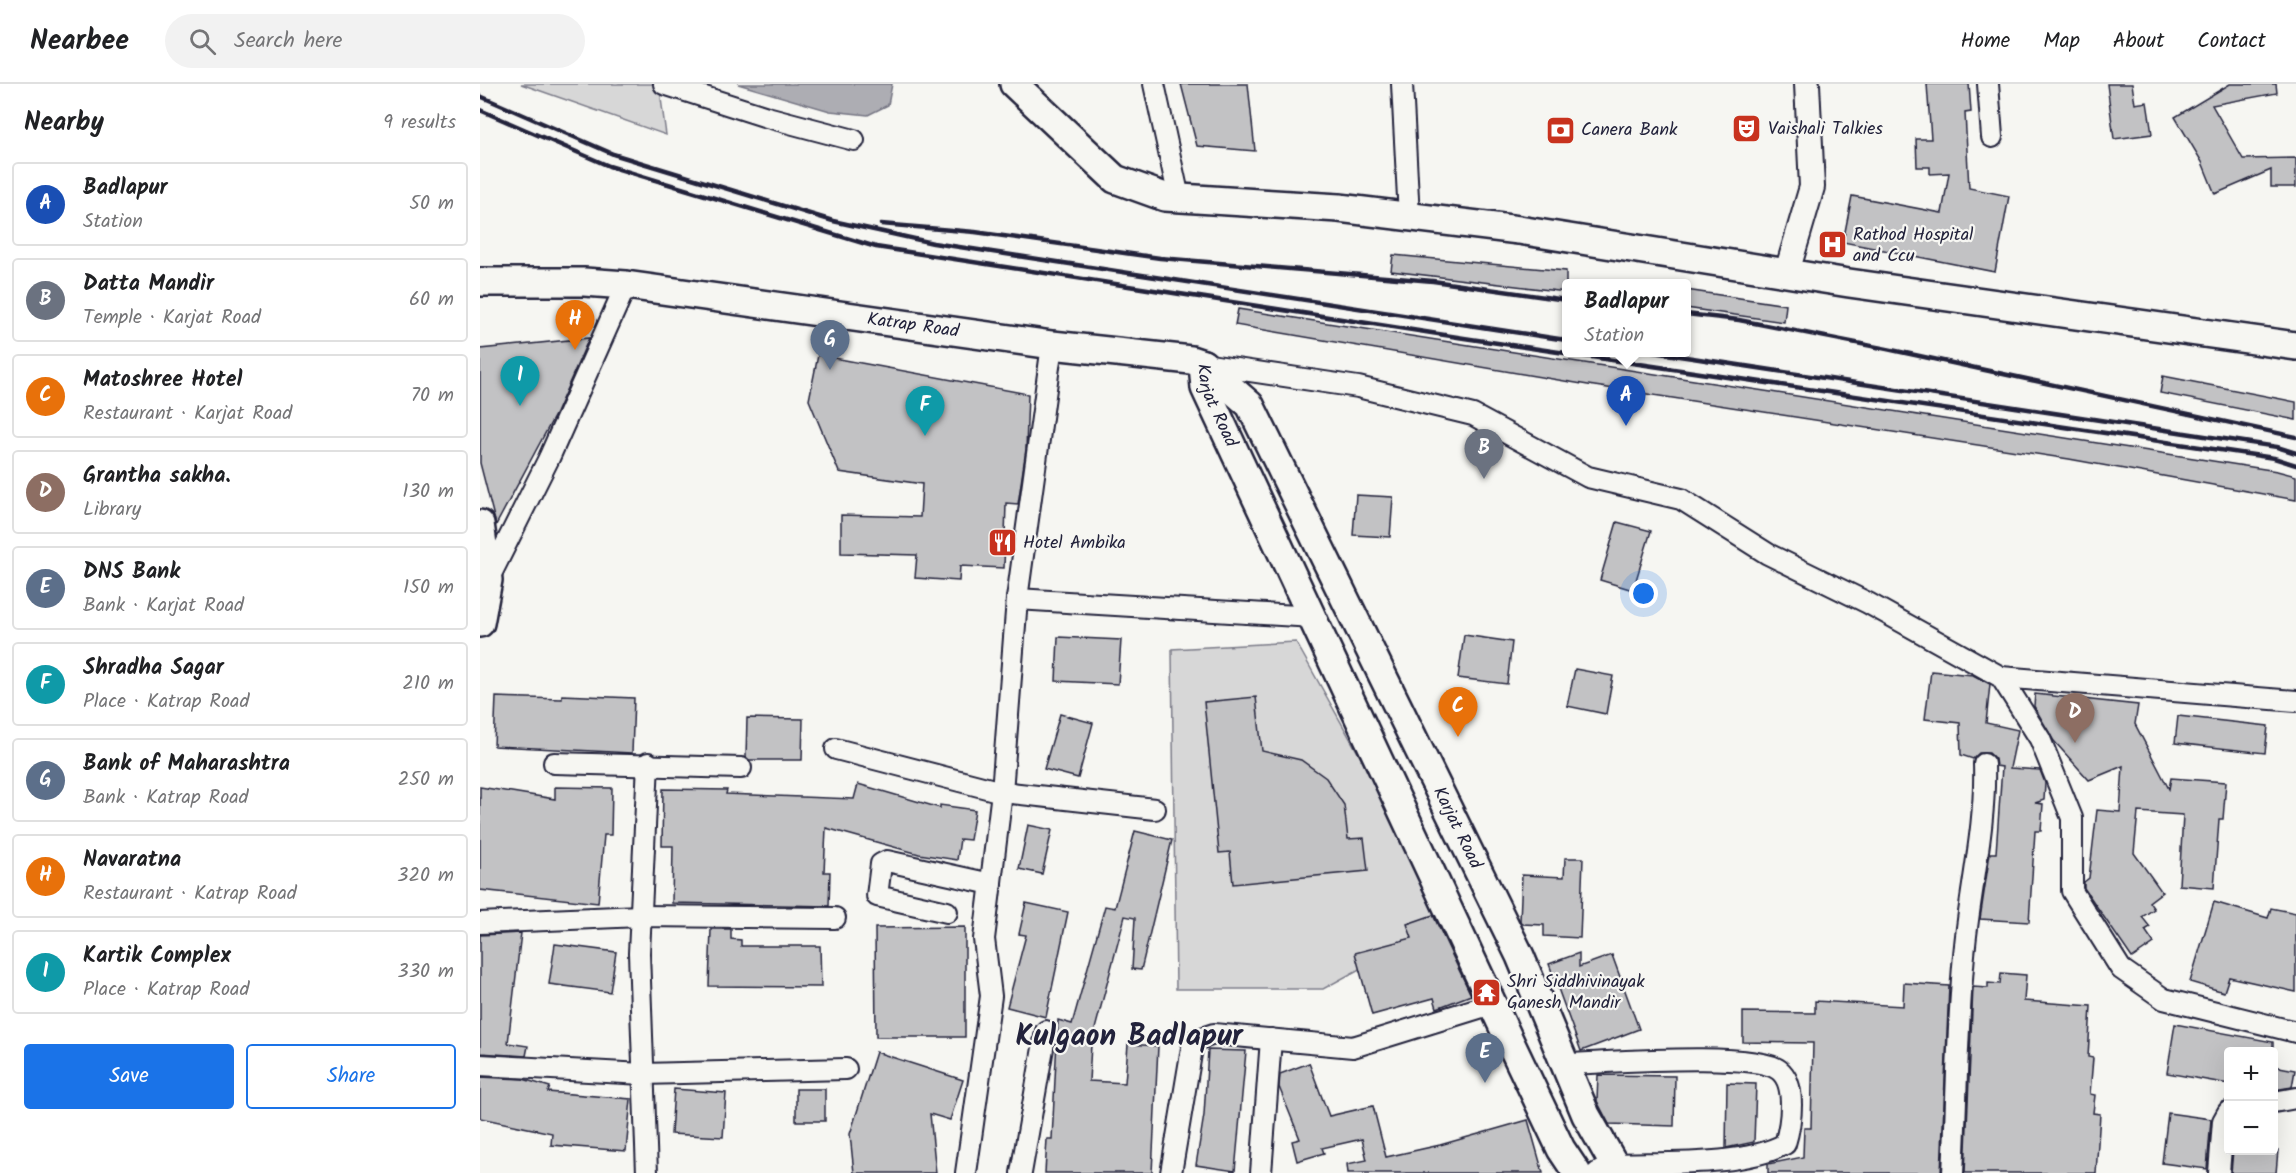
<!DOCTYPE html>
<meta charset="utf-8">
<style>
:root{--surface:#fff;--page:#f2f2f2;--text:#202124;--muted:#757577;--line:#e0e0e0;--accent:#1a73e8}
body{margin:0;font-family:Kalam,sans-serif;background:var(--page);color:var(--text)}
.controls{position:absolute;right:18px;bottom:18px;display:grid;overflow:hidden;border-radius:6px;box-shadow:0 6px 24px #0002}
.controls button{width:54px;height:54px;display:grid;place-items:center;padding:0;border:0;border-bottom:2px solid var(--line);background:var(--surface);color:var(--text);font:30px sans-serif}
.you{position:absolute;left:1164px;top:510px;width:21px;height:21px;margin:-15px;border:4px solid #fff;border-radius:50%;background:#1a73e8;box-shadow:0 0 0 9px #1a73e833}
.badge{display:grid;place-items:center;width:39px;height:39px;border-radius:50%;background:var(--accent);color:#fff;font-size:20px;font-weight:700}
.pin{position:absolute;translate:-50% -50px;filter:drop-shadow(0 2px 3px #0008)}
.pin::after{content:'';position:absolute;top:32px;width:21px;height:18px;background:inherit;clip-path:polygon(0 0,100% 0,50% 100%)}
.popup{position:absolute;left:1082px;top:195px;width:129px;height:78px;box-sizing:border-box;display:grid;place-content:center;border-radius:6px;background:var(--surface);filter:drop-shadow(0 2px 4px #0005);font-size:20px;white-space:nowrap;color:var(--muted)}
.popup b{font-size:22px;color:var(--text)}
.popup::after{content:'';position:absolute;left:50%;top:100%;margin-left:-12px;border:12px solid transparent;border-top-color:var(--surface)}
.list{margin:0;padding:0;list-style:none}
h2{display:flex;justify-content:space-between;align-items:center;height:78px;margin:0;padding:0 24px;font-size:26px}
h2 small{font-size:20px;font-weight:400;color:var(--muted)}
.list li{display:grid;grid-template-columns:39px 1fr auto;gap:18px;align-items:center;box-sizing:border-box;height:84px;margin:0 12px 12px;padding:0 12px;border:2px solid var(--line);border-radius:6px}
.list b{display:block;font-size:22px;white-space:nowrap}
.list p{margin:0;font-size:20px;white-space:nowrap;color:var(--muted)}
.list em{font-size:20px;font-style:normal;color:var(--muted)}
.actions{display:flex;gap:12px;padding:18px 24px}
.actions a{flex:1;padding:14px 0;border:2px solid var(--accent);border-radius:6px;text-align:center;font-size:21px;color:var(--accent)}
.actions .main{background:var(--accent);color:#fff}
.icon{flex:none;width:33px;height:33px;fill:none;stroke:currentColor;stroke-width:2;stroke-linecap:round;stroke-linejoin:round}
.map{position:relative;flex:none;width:1816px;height:1089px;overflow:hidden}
header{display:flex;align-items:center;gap:36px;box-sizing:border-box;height:84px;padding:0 30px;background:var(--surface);border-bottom:2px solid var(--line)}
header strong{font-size:28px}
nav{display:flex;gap:33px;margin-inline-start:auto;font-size:21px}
.search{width:420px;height:54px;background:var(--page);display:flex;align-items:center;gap:15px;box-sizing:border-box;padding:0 21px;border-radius:33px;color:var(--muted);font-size:22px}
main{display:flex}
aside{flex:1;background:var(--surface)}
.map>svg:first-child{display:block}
.green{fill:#d7d7d7;stroke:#7c7c89;stroke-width:1.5}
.water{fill:#adadb3;stroke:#757583;stroke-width:1.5}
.building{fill:#c2c2c4;stroke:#22223b;stroke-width:1.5}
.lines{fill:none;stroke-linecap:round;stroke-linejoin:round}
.minor-casing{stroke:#22223b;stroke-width:24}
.tertiary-casing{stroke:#22223b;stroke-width:28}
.secondary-casing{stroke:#22223b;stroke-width:32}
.minor{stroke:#f6f6f2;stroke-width:20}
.tertiary{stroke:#f6f6f2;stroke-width:24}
.secondary{stroke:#f6f6f2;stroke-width:27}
.rail{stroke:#22223b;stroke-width:4.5}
.labels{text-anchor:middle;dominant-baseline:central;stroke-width:4.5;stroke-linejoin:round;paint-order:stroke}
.poi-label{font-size:18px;fill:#22223b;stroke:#f6f6f2;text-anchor:start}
.street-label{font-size:18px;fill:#22223b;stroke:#f6f6f2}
.town-label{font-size:30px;font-weight:bold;fill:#22223b;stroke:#f6f6f2}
</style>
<header>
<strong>Nearbee</strong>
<div class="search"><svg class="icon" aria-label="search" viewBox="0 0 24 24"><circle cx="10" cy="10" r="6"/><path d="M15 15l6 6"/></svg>Search here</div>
<nav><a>Home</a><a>Map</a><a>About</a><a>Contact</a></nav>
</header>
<main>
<aside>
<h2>Nearby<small>9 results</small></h2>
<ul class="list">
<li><span class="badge" style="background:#1a4fb4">A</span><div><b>Badlapur</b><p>Station</p></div><em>50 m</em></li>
<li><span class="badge" style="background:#6b7280">B</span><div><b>Datta Mandir</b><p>Temple · Karjat Road</p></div><em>60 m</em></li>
<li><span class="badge" style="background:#e8710a">C</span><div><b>Matoshree Hotel</b><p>Restaurant · Karjat Road</p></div><em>70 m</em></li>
<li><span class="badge" style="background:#8d6e63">D</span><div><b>Grantha sakha.</b><p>Library</p></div><em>130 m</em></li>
<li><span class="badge" style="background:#5c6f8a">E</span><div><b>DNS Bank</b><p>Bank · Karjat Road</p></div><em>150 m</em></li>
<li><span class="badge" style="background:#0f9aa8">F</span><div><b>Shradha Sagar</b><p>Place · Katrap Road</p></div><em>210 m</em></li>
<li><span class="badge" style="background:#5c6f8a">G</span><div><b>Bank of Maharashtra</b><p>Bank · Katrap Road</p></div><em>250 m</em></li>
<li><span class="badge" style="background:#e8710a">H</span><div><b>Navaratna</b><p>Restaurant · Katrap Road</p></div><em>320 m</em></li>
<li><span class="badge" style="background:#0f9aa8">I</span><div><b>Kartik Complex</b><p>Place · Katrap Road</p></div><em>330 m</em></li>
</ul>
<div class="actions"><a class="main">Save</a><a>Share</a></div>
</aside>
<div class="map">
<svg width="1816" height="1089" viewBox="0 0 1816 1089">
<rect width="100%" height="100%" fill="#f6f6f2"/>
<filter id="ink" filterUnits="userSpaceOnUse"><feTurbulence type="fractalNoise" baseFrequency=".0167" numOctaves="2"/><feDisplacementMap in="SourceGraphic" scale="12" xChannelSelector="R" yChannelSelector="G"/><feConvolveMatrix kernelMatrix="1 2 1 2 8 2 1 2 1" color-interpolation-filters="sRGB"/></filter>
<g filter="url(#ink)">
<!-- green -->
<g class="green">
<polygon points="41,0 179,0 186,51"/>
<polygon points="816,558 971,835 843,905 696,905 692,565"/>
</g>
<!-- water -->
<polygon class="water" points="258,0 412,0 408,21 388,31 350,27"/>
<!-- building -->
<g class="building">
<polygon points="701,0 768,0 775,67 717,62"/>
<polygon points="1447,0 1489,0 1491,28 1485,29 1489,104 1529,112 1515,188 1363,158 1372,112 1462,129 1469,89 1450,90 1450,83 1437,83 1436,55 1451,55"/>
<polygon points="1627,0 1652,0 1655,20 1667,18 1672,50 1634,55"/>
<polygon points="1750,0 1796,0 1797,9 1732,21 1763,75 1816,74 1816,103 1791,103 1791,86 1735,110 1722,78 1695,33"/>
<polygon points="913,171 1086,187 1086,208 911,187"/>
<polygon points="1206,206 1306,221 1304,238 1206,224"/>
<polygon points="758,225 1797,387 1816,392 1816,416 1589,375 1108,301 755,241"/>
<polygon points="109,254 76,329 16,441 0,379 0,265"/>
<polygon points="338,271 548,310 546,365 538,420 526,419 524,484 480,482 479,497 435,494 437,471 361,469 361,431 440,433 442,400 359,388 329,316"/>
<polygon points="1683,292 1816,318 1816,336 1680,309"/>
<polygon points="876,411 913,413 910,453 873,451"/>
<polygon points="1137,438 1171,447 1153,506 1120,496"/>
<polygon points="984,551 1032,558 1027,600 978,594"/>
<polygon points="578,553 641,556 638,600 576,597"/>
<polygon points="1095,585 1133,592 1126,630 1087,622"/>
<polygon points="1451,587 1493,591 1510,600 1506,639 1538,646 1530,684 1560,686 1565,699 1564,716 1555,719 1563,720 1561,747 1555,747 1549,838 1500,835 1510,769 1516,769 1522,683 1516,682 1515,675 1509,669 1499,669 1493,675 1481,671 1480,639 1445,635"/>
<polygon points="1555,610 1658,621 1655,640 1689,705 1691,694 1746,698 1743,735 1739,735 1734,804 1699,801 1703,731 1658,728 1654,769 1682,808 1669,818 1674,825 1662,833 1670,843 1665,846 1674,859 1652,874 1604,804 1604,798 1609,794 1617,726 1640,728 1643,682 1609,696 1574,657 1554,622"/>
<polygon points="82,611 154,614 152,669 14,662 16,613 82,615"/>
<polygon points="776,613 782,667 821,676 846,694 864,721 868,755 884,754 888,787 753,800 750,768 739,769 724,618"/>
<polygon points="580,630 613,639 598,694 564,685"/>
<polygon points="1698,632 1788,642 1785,669 1695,659"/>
<polygon points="267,634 323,635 322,676 269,676 266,673"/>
<polygon points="378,700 460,724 460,721 495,726 490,756 480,755 477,776 439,770 346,744 344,788 350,788 349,822 192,819 193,762 182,762 183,705 247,706 246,710 374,715"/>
<polygon points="0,703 75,715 75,703 132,704 131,751 124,751 118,819 0,806"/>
<polygon points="548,741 572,746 562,790 539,785"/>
<polygon points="655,747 692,756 661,886 652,885 655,834 645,832 611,960 609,997 645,999 648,960 678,962 672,1089 565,1089 567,1055 572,1055 578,936 592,940 625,822 635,824"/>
<polygon points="1085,774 1103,774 1100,854 1064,852 1064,841 1042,840 1040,837 1042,791 1084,793"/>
<polygon points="1734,818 1788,834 1791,824 1816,829 1816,908 1749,893 1744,908 1710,898"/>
<polygon points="546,819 588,828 566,933 527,923 546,851 539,850"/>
<polygon points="953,831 991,911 957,924 954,914 892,931 875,869 932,854 927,840"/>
<polygon points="485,843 485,953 396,953 395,844"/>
<polygon points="231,845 251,845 251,855 261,856 261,862 340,862 341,903 229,902"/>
<polygon points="41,849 28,959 48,962 46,972 0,969 0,851"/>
<polygon points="75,860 136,868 130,908 69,900"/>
<polygon points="1099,869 1099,883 1132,871 1159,945 1101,967 1069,880"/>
<polygon points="1521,889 1546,891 1544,917 1611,922 1608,973 1613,974 1610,1010 1615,1011 1613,1029 1620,1030 1616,1089 1485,1089 1493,903 1508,904 1508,899 1520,900"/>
<polygon points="1424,899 1469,902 1461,1089 1288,1089 1288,1080 1323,1073 1324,1044 1331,1044 1333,959 1263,958 1263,928 1335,929 1335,917 1423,922"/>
<polygon points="1695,940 1793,958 1793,968 1749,968 1749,1000 1687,989"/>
<polygon points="728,966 766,967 755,1087 716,1081 724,1031"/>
<polygon points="396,968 483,996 470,1036 450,1030 456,1089 374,1089 370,1050"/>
<polygon points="829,979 849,1032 893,1022 906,1073 960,1061 1048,1036 1063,1089 868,1089 867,1080 887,1076 882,1055 842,1064 844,1069 817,1077 812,1057 820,1055 799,1003 800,990"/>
<polygon points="1794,982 1815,986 1812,1003 1794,1006"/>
<polygon points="1118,991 1195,992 1194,1042 1129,1040 1117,1017"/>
<polygon points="0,993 43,995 70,1003 68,1008 151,1015 146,1067 71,1061 72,1049 0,1034"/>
<polygon points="1247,999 1276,1000 1274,1058 1246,1064"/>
<polygon points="194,1005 246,1009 243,1053 191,1050"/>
<rect x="316" y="1005" width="29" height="32"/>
<polygon points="1688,1029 1731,1035 1727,1085 1682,1079"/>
<polygon points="1753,1066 1798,1066 1796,1089 1751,1089"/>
</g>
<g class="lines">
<defs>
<g id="minor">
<polyline points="184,0 287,33 374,56"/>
<polyline points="674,0 699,114"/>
<polyline points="922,0 929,133"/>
<polyline points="1508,0 1512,53"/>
<polyline points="723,280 878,303 993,331 1108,393 1201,415 1288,470 1388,519 1521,593 1560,655 1592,734 1592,807 1641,885 1684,915 1816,948"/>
<polyline points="8,496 69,374 146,201"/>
<polyline points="537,515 834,533"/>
<polyline points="1521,593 1816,617"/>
<polyline points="356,665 522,708 675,725"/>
<polyline points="74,679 261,684"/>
<polyline points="467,828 397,812 401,780 407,777 511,800"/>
<polyline points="0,839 160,832 355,834"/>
<path d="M1085 980C1124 979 1274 967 1299 986 1317 1000 1311 1040 1305 1060 1262 1083 1183 1078 1133 1080L1117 1089"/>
<polyline points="0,981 163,990 366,985"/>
<polyline points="1794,1018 1816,1014"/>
<polyline points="167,1089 159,869 168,679"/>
<polyline points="486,1089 511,912 504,855 522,708 537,515 572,261"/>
<polyline points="541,1089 566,947"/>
<polyline points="691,1089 712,964 716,956 734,950 873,963 1012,920"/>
<polyline points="781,1089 791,955"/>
<path d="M1473 1089C1477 1013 1477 936 1485 861 1491 801 1506 741 1504 680"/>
<polyline points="1739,1089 1743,1037 1748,1028"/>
</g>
<polyline id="tertiary" points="1307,188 1332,103 1327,0"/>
<g id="secondary">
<polyline points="534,0 635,95 685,113 859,124 1039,146 1369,199 1816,262"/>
<path id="s1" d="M0 198H104L146 201 572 261 711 276 723 280 770 321 1040 872 1106 1031 1139 1089"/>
<path id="s2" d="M723 280 725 304 1032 962 1081 1065 1097 1089"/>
<polyline points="0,440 8,496 0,539"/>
</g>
</defs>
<!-- minor casing -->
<use href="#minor" class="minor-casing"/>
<!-- tertiary casing -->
<use href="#tertiary" class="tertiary-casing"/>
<!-- secondary casing -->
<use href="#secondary" class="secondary-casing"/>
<!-- minor -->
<use href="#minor" class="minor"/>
<!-- tertiary -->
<use href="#tertiary" class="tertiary"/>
<!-- secondary -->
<use href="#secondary" class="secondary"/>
<!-- rail -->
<g class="rail">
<polyline points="0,12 133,70 353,137 453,159 1086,256"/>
<polyline points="0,26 129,82 396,163 984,254 1794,374 1816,381"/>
<polyline points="401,140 495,148 680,174 953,197 1086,216"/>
<polyline points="1206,230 1259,236 1407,265 1816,353"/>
<polyline points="1173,268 1797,363 1816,369"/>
</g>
</g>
</g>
<!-- icons -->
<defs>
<symbol id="theatre-square" viewBox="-11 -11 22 22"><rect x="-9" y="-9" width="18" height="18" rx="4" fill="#c8321e" stroke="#f6f6f2"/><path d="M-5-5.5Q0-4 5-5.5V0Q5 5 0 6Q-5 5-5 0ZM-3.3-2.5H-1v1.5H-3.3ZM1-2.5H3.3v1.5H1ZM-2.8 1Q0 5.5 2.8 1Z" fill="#fff"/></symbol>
<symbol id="bank-square" viewBox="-11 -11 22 22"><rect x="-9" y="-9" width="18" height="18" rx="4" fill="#c8321e" stroke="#f6f6f2"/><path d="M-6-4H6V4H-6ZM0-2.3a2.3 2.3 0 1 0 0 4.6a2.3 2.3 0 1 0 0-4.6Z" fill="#fff"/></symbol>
<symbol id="hospital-square" viewBox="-11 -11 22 22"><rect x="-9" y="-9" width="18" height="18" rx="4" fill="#c8321e" stroke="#f6f6f2"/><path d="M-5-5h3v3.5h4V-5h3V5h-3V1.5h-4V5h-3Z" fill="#fff"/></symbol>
<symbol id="restaurant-square" viewBox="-11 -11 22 22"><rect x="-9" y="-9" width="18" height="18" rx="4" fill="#c8321e" stroke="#f6f6f2"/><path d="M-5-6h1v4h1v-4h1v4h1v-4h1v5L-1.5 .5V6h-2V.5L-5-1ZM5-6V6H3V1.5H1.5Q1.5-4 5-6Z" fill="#fff"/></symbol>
<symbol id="temple-square" viewBox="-11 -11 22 22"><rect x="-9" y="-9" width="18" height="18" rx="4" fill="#c8321e" stroke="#f6f6f2"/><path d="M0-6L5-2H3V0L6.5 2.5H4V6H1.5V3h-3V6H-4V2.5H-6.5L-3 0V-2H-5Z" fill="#fff"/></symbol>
</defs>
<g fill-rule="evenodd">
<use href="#theatre-square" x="1250" y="28" width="33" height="33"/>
<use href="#bank-square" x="1064" y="30" width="33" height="33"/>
<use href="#hospital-square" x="1336" y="144" width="33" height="33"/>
<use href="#restaurant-square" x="506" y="442" width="33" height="33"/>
<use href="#temple-square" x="990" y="892" width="33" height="33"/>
</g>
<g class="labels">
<!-- poi labels -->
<g class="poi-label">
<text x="1288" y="45">Vaishali Talkies</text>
<text x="1101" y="46">Canera Bank</text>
<text x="1373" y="151">Rathod Hospital<tspan x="1373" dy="21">and Ccu</tspan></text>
<text x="543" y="459">Hotel Ambika</text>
<text x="1027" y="898">Shri Siddhivinayak<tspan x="1027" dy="21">Ganesh Mandir</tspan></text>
</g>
<!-- street labels -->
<g class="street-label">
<text stroke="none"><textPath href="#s1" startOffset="436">Katrap Road</textPath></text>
<text stroke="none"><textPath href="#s2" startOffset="44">Karjat Road</textPath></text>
<text stroke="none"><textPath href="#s1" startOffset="1262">Karjat Road</textPath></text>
</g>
<!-- town labels -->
<g class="town-label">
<text x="649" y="953">Kulgaon Badlapur</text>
</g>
</g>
</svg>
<div class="controls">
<button>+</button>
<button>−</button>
</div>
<div class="you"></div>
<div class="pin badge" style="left:1146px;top:342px;background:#1a4fb4">A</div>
<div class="popup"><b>Badlapur</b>Station</div>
<div class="pin badge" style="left:1004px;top:395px;background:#6b7280">B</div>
<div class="pin badge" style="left:978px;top:653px;background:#e8710a">C</div>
<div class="pin badge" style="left:1595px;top:659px;background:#8d6e63">D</div>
<div class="pin badge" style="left:1005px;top:999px;background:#5c6f8a">E</div>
<div class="pin badge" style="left:445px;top:352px;background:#0f9aa8">F</div>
<div class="pin badge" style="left:350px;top:286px;background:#5c6f8a">G</div>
<div class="pin badge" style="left:95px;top:266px;background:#e8710a">H</div>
<div class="pin badge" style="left:40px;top:322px;background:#0f9aa8">I</div>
</div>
</main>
